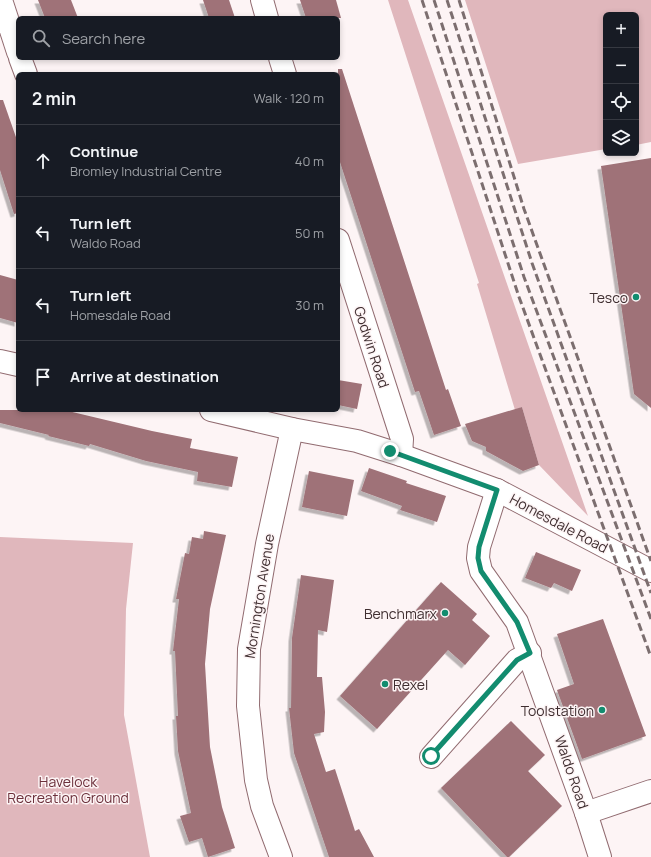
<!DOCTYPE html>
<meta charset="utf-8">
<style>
:root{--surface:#171b24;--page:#242831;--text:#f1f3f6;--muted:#9ea1a6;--line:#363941}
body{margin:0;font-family:Manrope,sans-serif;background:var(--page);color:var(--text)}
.controls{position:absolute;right:12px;top:12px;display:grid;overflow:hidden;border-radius:6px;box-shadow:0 2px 6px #0003}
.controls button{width:36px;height:36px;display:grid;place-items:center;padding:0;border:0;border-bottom:1px solid var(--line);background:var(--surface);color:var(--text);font:20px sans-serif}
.stop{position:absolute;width:12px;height:12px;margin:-9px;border:3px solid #128c6f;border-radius:50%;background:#fff}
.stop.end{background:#128c6f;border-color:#fff;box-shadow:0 1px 4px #0008}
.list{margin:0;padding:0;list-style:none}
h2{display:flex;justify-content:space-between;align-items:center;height:52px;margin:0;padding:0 16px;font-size:17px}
h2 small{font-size:13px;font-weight:400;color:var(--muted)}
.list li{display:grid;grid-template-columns:26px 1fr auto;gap:12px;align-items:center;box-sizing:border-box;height:72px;padding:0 16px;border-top:1px solid var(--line)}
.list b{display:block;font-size:15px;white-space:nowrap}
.list p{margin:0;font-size:13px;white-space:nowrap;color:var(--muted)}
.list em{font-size:13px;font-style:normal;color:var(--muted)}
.icon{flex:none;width:22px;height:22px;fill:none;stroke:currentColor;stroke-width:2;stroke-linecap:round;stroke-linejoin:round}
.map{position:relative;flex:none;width:651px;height:857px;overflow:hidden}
.search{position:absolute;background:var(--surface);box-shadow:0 2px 6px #0003;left:16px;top:16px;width:324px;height:44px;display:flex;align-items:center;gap:10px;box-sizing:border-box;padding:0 14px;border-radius:6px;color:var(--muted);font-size:15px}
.panel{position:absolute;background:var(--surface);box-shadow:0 2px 6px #0003;left:16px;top:72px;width:324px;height:340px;border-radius:6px}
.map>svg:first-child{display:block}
.green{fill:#e0b7bc}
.building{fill:#9f7278;filter:url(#shadow)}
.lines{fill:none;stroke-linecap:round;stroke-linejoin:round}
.minor-casing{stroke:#916b70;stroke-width:24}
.major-casing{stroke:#916b70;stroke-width:24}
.minor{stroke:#fff;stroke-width:22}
.major{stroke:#fff;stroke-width:22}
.rail{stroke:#7c6e6f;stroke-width:3;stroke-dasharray:8 4;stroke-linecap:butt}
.route{stroke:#128c6f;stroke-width:5}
.poi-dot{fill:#128c6f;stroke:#fdf4f5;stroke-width:1.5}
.labels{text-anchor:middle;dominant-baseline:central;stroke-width:3;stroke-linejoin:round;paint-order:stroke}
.poi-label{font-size:14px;fill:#3f2e30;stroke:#fdf4f5;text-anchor:end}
.street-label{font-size:14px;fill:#3f2e30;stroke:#fdf4f5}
.park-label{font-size:14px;fill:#6c303b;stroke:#fdf4f5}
</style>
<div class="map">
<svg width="651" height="857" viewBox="0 0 651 857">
<defs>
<filter id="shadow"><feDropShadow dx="-3.5" dy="3.5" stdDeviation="0" flood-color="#0004"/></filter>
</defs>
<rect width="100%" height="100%" fill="#fdf4f5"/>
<!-- green -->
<g class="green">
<polygon points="388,0 408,0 588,516 539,465 522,407 515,410 477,284 479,283"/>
<polygon points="465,0 651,0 651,142 636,145 636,15 606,15 606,149 518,164"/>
<polygon points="0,537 133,543 126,609 124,715 150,857 0,857"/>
</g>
<!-- building -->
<g class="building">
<polygon points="38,0 71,0 78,18 45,18"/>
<polygon points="203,0 229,0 235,18 209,18"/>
<polygon points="300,0 336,0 341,18 306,18"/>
<polygon points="338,69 342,69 446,390 448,389 461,426 434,435 419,391 415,392 338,156"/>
<polygon points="0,100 3,100 18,143 18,213 14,214 0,170"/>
<polygon points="651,158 651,408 634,394 601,166"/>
<polygon points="0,275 18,280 18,323 0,318"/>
<polygon points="338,380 362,384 357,409 338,405"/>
<polygon points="522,407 539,465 523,471 486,451 486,447 472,441 465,424"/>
<polygon points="0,410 64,410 152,431 192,439 190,448 238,457 232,487 197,481 198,472 146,461 90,444 89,446 48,436 49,435 0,423"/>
<polygon points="369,468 407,481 406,483 446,496 437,522 400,510 402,506 361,491"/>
<polygon points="309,471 354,480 347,516 302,507"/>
<polygon points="204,531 226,535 210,609 205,664 210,747 222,807 235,848 208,857 202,838 189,842 180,816 191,813 178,751 176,716 178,716 175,651 173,651 179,599 176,599 185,553 189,554 192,537 203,539"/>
<polygon points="536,552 581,570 572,591 554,583 551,588 525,578"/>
<polygon points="301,575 334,580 327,632 318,630 317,677 322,677 325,712 324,732 314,734 326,772 335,769 355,831 359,829 374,857 329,857 294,753 289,708 291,708 292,638"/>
<polygon points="441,582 477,614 472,620 490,636 465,665 448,650 377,729 340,696"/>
<polygon points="603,619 646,736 582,759 557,690 574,684 557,634"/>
<polygon points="511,721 545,755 528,771 562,806 509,857 507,857 441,788"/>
</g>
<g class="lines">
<defs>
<g id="minor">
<polyline points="1,0 18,52"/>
<polyline points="262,0 267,18"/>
<polyline points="20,58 26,74"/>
<polyline points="280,58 285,74"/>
<polyline points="338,240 402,439 401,455"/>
<polyline points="497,490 479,547 478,558 481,571 517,622 586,813 600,857"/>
<polyline points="431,757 517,660 530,653"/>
<polyline points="586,813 651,791"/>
<polyline points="281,857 262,806 256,780 248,706 249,649 267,544 292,429"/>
</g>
<g id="major">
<polyline points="0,361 18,365"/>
<polyline points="211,410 292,429 357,441 401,455 497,490 651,571"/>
</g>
</defs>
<!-- minor casing -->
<use href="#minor" class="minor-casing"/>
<!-- major casing -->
<use href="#major" class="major-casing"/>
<!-- minor -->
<use href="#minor" class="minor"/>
<!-- major -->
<use href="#major" class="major"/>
<!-- rail -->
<g class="rail">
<polyline points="422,0 519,297 651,657"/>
<polyline points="434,0 524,277 651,619"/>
<polyline points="447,0 532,263 651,593"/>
<polyline points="459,0 524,209 651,561"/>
</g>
</g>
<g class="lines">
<!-- route -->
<polyline class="route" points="390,451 497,490 479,547 478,558 481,571 517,622 530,653 517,660 431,756"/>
</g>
<!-- markers -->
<g class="poi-dot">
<circle cx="636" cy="297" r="4"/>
<circle cx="445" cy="613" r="4"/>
<circle cx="385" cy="684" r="4"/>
<circle cx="602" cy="710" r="4"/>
</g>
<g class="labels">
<!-- poi labels -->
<g class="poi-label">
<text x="628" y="297">Tesco</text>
<text x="437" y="613">Benchmarx</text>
<text x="393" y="684" text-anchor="start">Rexel</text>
<text x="594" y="710">Toolstation</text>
</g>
<!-- street labels -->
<g class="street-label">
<text transform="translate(372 347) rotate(72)">Godwin Road</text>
<text transform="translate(559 523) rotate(28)">Homesdale Road</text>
<text transform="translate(259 596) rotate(-81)">Mornington Avenue</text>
<text transform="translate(572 772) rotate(71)">Waldo Road</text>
</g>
<!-- park labels -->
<g class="park-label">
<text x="68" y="781">Havelock<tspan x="68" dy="16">Recreation Ground</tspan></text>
</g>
</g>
</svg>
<div class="controls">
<button>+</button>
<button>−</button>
<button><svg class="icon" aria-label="locate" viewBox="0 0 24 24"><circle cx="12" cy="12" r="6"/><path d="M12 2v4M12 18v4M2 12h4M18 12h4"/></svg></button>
<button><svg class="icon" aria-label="layers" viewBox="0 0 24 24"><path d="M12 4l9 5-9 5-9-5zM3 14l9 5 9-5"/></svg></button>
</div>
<div class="stop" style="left:431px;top:756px"></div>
<div class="stop end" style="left:390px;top:451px"></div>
<div class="search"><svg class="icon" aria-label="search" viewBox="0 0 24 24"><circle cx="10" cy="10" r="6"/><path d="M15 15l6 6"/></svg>Search here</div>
<section class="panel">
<h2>2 min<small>Walk · 120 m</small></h2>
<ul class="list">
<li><svg class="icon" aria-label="ahead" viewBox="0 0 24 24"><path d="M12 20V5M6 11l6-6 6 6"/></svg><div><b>Continue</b><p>Bromley Industrial Centre</p></div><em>40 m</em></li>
<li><svg class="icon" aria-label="left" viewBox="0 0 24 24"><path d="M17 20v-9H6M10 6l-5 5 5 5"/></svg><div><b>Turn left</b><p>Waldo Road</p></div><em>50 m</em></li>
<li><svg class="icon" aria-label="left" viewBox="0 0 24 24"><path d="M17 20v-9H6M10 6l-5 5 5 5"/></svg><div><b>Turn left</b><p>Homesdale Road</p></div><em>30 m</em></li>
<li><svg class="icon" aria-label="arrive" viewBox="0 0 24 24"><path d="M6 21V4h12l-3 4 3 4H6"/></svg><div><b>Arrive at destination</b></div></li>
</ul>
</section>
</div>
